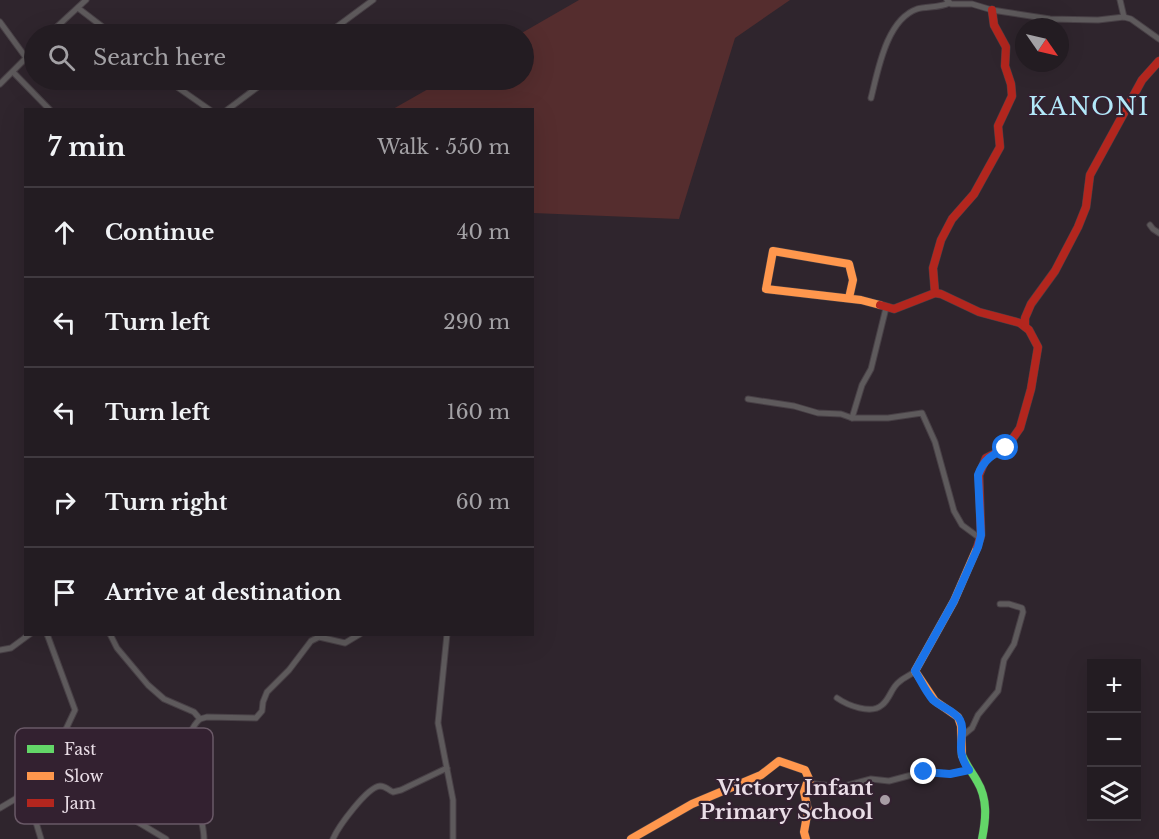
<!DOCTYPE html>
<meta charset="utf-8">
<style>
:root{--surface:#231c22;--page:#2f292f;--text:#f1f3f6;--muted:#a3a1a5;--line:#403a40}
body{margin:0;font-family:"Libre Baskerville",serif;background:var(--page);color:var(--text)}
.controls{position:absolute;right:18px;bottom:18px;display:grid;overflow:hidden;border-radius:0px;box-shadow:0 6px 24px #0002}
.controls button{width:54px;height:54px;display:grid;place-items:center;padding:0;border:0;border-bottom:2px solid var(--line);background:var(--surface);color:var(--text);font:30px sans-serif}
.compass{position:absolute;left:1015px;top:18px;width:54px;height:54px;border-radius:50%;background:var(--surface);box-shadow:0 6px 24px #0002;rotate:124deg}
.stop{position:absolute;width:18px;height:18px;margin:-14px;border:4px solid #1a73e8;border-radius:50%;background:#fff}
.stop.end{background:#1a73e8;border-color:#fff;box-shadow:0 2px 6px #0008}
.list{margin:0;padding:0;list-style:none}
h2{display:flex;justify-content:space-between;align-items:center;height:78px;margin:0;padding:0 24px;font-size:26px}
h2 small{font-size:20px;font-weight:400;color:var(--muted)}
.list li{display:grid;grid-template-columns:39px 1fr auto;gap:18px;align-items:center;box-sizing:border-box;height:90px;padding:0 24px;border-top:2px solid var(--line)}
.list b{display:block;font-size:22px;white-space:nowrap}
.list em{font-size:20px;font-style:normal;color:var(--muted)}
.icon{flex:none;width:33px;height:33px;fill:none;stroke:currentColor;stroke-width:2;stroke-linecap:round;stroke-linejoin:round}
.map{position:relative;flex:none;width:1159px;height:839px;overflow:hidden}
.search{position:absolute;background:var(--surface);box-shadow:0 6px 24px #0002;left:24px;top:24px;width:510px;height:66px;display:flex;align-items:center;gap:15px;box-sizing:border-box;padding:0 21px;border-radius:33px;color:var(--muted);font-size:22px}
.panel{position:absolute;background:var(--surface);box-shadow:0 6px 24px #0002;left:24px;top:108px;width:510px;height:528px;border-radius:0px}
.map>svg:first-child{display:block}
.green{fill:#552d2e}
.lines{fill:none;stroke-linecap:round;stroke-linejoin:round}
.street-casing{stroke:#484046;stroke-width:7}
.fast-casing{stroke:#484046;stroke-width:9}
.slow-casing{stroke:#484046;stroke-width:9}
.jam-casing{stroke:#484046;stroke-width:9}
.street{stroke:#5e5a5c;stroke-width:5}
.fast{stroke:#63d668;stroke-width:8}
.slow{stroke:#ff974d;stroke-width:8}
.jam{stroke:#b3261e;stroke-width:8}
.route{stroke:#1a73e8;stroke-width:8}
.poi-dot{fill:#a89da5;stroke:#332130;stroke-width:2}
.labels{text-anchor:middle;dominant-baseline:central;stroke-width:4.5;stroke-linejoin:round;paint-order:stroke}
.poi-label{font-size:21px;font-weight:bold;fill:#e9dde6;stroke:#332130;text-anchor:end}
.quarter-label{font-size:24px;letter-spacing:1.5px;fill:#b2e8f9;stroke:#332130}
.key{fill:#332130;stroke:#6a5967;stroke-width:1.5}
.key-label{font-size:16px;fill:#e9dde6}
</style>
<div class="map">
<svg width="1159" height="839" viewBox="0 0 1159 839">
<rect width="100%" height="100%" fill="#2f252d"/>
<!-- green -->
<polygon class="green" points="579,0 790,0 735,38 679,219 533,213 532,110 393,109 444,80 524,80 524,34 520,34"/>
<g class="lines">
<defs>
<g id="street">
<polyline points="947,0 951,4 972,4 992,10 1050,19 1098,20 1124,17 1131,19 1159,39"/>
<polyline points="1120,0 1124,17"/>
<polyline points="78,8 112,34"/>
<polyline points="0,22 27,59"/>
<polyline points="49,34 86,0"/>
<polyline points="327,34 373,0"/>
<polyline points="13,72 50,110"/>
<polyline points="167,80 210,110"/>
<polyline points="0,84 34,50"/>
<path d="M871 98C878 71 886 20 917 9 927 6 939 8 949 3"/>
<polyline points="227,110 267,80"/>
<polyline points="1150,225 1153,229 1159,233"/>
<polyline points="748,399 794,406 818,413 841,414 852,418 888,418 922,413 935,442 954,511 962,525 981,539"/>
<polyline points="852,418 862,385 871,369 886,308"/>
<polyline points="47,634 75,710 66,729 66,754 68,765"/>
<path d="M110 634 117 648 148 685 164 699 194 712 200 719C170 746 204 806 204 839"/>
<polyline points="447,634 438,723 453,800 453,839"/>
<polyline points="0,650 11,648 30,634"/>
<path d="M837 698C847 705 871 715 882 705 890 699 891 688 899 682 904 677 910 676 915 671"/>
<polyline points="200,719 207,717 256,718 262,711 263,702 267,692 289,670 311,641 319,637 345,643 360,634"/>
<polyline points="961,737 972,728 978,715 998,691 1004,660 1014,644 1023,612 1022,608 1009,604 1000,604"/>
<polyline points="807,783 841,787 871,779 889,781 923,772 950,774 969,770"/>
<polyline points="17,797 32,809 41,839"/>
<path d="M0 808 74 764C96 770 104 772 112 795 115 802 116 806 121 812L166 839"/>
<path d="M333 839C338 827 367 787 380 786 386 786 388 790 393 792L401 790 447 768"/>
</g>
<path id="fast" d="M962 755C966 765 972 772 977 781 988 799 986 819 982 839"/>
<g id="slow">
<polyline points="849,298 853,280 849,264 773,251 766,289 861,300 880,305"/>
<polyline points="962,755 961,726 958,717 935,701 915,671 954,601 977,548"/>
<polyline points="631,839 692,804 761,775 779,761 805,770 810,781 807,783 804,792 808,810 804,832 806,839"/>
</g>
<g id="jam">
<polyline points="935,293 933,268 941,240 952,219 974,194 1000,147 998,126 1012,96 1011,84 1005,66 1006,47 994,25 992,10"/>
<polyline points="880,305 894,309 935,293 941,294 979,312 1020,323 1029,330 1038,347 1031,389 1020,428 1006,448 986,458 979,475 981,535 977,548"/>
<polyline points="1025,326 1025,318 1031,304 1055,271 1078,227 1086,207 1090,175 1142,80 1159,61"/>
</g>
</defs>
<!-- street casing -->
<use href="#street" class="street-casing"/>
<!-- fast casing -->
<use href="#fast" class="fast-casing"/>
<!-- slow casing -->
<use href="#slow" class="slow-casing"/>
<!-- jam casing -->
<use href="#jam" class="jam-casing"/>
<!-- street -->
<use href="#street" class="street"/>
<!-- fast -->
<use href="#fast" class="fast"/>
<!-- slow -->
<use href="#slow" class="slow"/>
<!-- jam -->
<use href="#jam" class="jam"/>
</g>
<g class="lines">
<!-- route -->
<path class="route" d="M924 772 950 774 969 770C953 749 967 733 960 720 955 711 941 707 933 700 926 692 921 681 915 671L954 601 978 547 981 535 978 475C984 459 992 455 1006 448"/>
</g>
<!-- markers -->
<circle class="poi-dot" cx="885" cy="800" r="6"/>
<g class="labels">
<!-- poi labels -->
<g class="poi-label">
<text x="873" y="788">Victory Infant<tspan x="873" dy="24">Primary School</tspan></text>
</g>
<!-- quarter labels -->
<g class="quarter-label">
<text x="1089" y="106">KANONI</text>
</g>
</g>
<!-- legend -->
<rect x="15" y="728" width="198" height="96" rx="9" class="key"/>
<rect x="27" y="745" width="27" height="8" fill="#63d668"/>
<rect x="27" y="772" width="27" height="8" fill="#ff974d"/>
<rect x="27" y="799" width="27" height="8" fill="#b3261e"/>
<g class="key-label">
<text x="64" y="755">Fast</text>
<text x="64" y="782">Slow</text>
<text x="64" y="809">Jam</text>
</g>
</svg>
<div class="controls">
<button>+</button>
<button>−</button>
<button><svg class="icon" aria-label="layers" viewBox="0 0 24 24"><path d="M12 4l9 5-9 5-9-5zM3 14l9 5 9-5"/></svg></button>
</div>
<svg class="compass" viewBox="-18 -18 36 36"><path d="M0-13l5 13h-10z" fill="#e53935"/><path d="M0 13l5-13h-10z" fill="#a3a1a5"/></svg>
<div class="stop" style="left:1006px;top:448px"></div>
<div class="stop end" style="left:924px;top:772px"></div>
<div class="search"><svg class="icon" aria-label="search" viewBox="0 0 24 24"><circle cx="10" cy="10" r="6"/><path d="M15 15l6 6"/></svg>Search here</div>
<section class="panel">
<h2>7 min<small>Walk · 550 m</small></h2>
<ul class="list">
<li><svg class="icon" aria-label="ahead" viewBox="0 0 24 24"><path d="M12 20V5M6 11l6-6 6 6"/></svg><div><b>Continue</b></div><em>40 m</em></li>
<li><svg class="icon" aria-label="left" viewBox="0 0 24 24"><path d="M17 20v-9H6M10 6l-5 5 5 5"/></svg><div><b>Turn left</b></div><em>290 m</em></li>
<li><svg class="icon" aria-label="left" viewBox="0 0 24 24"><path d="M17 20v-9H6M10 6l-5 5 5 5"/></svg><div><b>Turn left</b></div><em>160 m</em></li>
<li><svg class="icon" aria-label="right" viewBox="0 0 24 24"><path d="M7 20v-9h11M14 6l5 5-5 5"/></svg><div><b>Turn right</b></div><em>60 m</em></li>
<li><svg class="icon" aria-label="arrive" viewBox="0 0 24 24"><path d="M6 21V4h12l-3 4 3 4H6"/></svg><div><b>Arrive at destination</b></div></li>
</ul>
</section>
</div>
